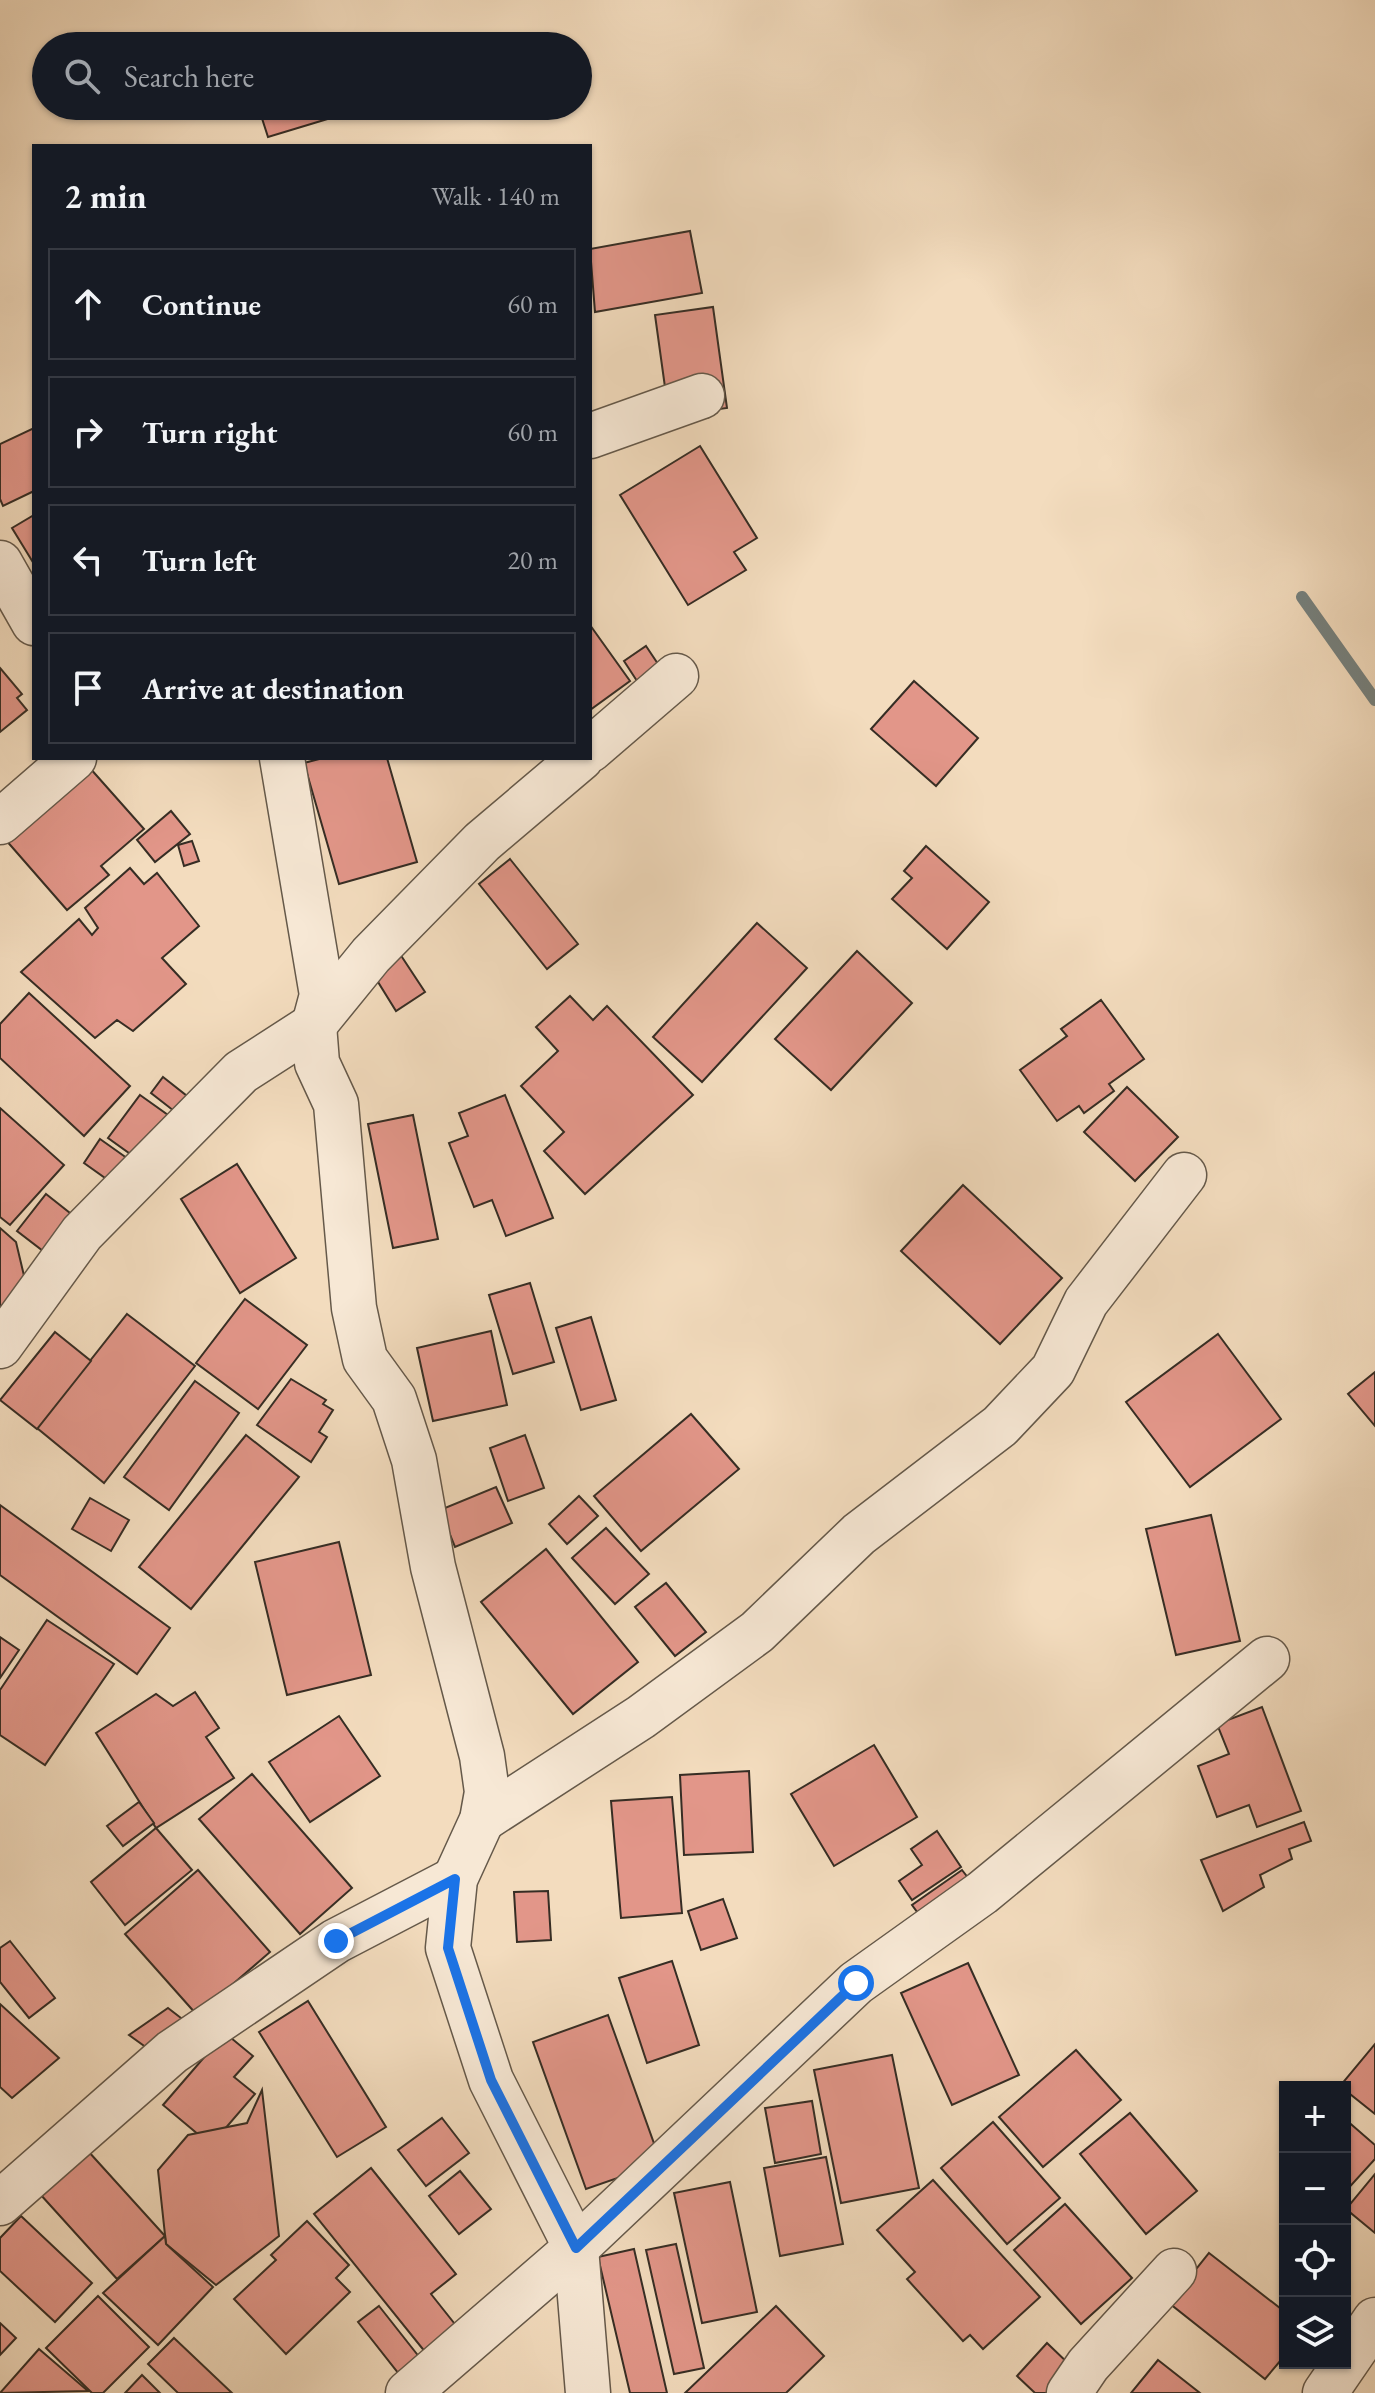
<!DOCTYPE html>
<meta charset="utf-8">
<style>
:root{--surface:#171b24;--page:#242831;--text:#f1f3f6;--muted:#9ea1a6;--line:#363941}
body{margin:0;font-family:"EB Garamond",serif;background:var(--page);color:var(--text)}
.controls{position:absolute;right:24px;bottom:24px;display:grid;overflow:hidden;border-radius:0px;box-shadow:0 2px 6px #0004}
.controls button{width:72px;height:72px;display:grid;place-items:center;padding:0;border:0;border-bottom:2px solid var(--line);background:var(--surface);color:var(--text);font:40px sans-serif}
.stop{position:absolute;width:24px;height:24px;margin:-18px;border:6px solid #1a73e8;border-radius:50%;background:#fff}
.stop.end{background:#1a73e8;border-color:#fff;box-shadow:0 2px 8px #0008}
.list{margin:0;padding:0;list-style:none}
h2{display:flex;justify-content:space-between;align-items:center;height:104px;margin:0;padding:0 32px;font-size:34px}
h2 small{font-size:26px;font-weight:400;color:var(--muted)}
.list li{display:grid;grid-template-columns:52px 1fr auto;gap:24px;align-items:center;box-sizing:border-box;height:112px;margin:0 16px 16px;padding:0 16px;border:2px solid var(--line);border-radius:0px}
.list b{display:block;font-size:30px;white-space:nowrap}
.list em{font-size:26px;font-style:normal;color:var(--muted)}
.icon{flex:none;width:44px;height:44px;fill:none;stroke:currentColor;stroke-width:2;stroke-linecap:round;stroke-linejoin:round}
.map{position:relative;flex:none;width:1375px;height:2393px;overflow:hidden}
.search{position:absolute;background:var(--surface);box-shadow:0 2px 6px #0004;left:32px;top:32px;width:560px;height:88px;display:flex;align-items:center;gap:20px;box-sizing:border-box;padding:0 28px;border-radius:44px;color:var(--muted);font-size:30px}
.panel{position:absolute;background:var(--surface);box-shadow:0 2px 6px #0004;left:32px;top:144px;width:560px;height:616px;border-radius:0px}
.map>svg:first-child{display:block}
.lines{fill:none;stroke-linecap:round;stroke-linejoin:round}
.stream{stroke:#75817f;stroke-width:12}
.building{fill:#e29689;stroke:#362d24;stroke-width:2}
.minor-casing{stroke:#65594a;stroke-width:47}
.minor{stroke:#f7e8d5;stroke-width:44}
.route{stroke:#1a73e8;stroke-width:10}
</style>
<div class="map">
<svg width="1375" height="2393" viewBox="0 0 1375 2393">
<rect width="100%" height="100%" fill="#f3dcbe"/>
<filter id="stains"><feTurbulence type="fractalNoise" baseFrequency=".0025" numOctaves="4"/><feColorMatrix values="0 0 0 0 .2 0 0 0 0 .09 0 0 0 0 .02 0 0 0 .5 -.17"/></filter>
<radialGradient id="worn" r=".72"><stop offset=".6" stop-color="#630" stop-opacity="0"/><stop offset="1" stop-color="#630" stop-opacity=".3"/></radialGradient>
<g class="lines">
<!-- stream -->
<polyline class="stream" points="1302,597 1375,700"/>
</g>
<!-- building -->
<g class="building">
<polygon points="258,106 342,106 344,114 268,137"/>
<polygon points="690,231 702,293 595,312 590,249"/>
<polygon points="713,307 727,408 669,416 655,315"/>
<polygon points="34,428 34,491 3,506 0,499 0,444"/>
<polygon points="700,446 757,538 734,552 746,570 688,605 620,495"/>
<polygon points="34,515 34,564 12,528"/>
<polygon points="590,625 630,681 590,710"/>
<polygon points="646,646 660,667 637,681 624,661"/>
<polygon points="0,668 22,694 17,698 27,710 0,732"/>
<polygon points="914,681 978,738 936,786 871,729"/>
<polygon points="323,758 387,758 417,862 339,884 304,763"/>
<polygon points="89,767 144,829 101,866 109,875 67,910 5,839"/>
<polygon points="171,811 190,834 155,862 137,840"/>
<polygon points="192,841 199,861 184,866 178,845"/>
<polygon points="926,846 989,902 947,949 892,899 912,878 904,871"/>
<polygon points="510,859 578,944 547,969 479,884"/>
<polygon points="130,868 144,884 157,873 199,926 162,958 186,984 133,1031 117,1020 95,1038 21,972 79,919 92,935 98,928 85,908"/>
<polygon points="757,923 807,968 702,1082 653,1037"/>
<polygon points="398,951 425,992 396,1011 370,969"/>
<polygon points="857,951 912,1003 831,1090 775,1039"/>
<polygon points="29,993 130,1086 84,1136 0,1058 0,1024"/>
<polygon points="570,996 593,1020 607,1006 693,1095 585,1194 544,1151 564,1132 521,1086 558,1051 536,1027"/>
<polygon points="1101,1000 1144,1059 1109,1084 1114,1091 1084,1113 1079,1106 1057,1121 1020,1070 1067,1036 1061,1029"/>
<polygon points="163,1077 187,1096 174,1111 151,1093"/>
<polygon points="1127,1087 1178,1137 1135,1181 1084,1132"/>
<polygon points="140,1095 168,1115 136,1158 108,1138"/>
<polygon points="505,1095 553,1218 506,1236 492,1200 474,1207 449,1143 468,1136 459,1113"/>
<polygon points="0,1108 64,1165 10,1225 0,1217"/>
<polygon points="413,1115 438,1239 393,1248 368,1124"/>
<polygon points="100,1139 131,1161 115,1185 84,1163"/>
<polygon points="237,1164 296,1258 240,1293 181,1199"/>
<polygon points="963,1185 1062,1278 1000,1344 901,1251"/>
<polygon points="46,1194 75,1217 47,1254 17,1231"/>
<polygon points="0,1228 16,1242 26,1284 0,1313"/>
<polygon points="530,1283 554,1362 513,1374 489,1295"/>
<polygon points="245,1299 307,1345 258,1409 196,1363"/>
<polygon points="127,1314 195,1366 104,1483 37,1428"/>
<polygon points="591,1317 616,1400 581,1410 556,1328"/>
<polygon points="491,1331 507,1405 433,1421 417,1348"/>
<polygon points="55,1332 91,1361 37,1429 0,1400"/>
<polygon points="1218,1334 1281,1419 1190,1487 1126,1402"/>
<polygon points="1375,1372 1375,1426 1348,1394"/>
<polygon points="291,1379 326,1400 323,1404 333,1410 319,1432 327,1437 311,1462 257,1425"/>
<polygon points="195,1381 239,1413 169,1510 124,1477"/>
<polygon points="691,1414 739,1469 641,1551 594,1496"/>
<polygon points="246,1435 299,1477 191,1609 139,1567"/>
<polygon points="525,1435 544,1488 508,1501 490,1448"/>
<polygon points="496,1487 512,1523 455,1547 440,1510"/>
<polygon points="579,1496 598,1516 567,1544 549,1524"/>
<polygon points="90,1498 129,1520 111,1551 72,1529"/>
<polygon points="0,1505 170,1628 137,1674 0,1575"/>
<polygon points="1211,1515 1240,1641 1176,1655 1146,1529"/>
<polygon points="606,1528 649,1574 615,1604 572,1558"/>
<polygon points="339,1542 371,1675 287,1695 255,1562"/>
<polygon points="546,1549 638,1662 573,1714 481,1602"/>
<polygon points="666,1583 706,1632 675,1656 635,1607"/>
<polygon points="47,1620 114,1664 45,1765 0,1735 0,1690"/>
<polygon points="0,1637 19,1650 0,1678"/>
<polygon points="195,1692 219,1728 206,1737 234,1778 156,1828 96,1733 156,1694 173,1706"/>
<polygon points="1262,1707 1301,1811 1257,1827 1249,1805 1217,1817 1198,1766 1229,1754 1217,1724"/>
<polygon points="339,1716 380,1776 310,1822 269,1762"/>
<polygon points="874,1745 917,1817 834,1866 791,1794"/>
<polygon points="749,1771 753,1852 684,1855 680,1775"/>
<polygon points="252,1774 352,1888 300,1934 199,1819"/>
<polygon points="672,1797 682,1913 621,1918 611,1801"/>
<polygon points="139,1802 154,1823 123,1846 107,1826"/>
<polygon points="1304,1822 1311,1841 1289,1849 1292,1859 1260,1875 1264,1887 1223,1911 1201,1860"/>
<polygon points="156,1828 192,1870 125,1925 91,1882"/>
<polygon points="937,1831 961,1867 912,1900 899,1881 922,1865 911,1849"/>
<polygon points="198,1870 270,1952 197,2015 125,1934"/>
<polygon points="962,1870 976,1888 926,1924 912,1905"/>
<polygon points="548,1891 551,1940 517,1942 514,1892"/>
<polygon points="723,1899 737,1938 701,1950 688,1911"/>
<polygon points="10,1941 55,1998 29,2018 0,1982 0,1948"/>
<polygon points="672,1961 699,2045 647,2063 619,1978"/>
<polygon points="968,1963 1019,2075 952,2105 901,1993"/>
<polygon points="308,2001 386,2127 337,2157 259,2032"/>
<polygon points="0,2004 59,2058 12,2098 0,2087"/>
<polygon points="168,2008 190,2025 154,2053 129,2035"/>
<polygon points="608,2015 661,2163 586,2189 533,2042"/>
<polygon points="225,2033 253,2056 234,2077 255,2094 211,2145 163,2105"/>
<polygon points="1375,2044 1375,2114 1340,2086"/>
<polygon points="1076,2050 1121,2100 1043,2167 999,2117"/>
<polygon points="892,2055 919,2188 841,2203 814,2070"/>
<polygon points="262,2090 279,2236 216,2285 166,2244 158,2170 188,2135 247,2123"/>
<polygon points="812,2101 821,2154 775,2163 765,2108"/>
<polygon points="1130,2113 1197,2191 1146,2234 1080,2154"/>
<polygon points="442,2118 469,2153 426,2186 398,2150"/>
<polygon points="1345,2119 1375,2145 1375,2159 1345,2192"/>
<polygon points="993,2122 1060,2198 1007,2244 941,2168"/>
<polygon points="88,2151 165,2236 117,2279 40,2194"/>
<polygon points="826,2157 843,2244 780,2256 764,2168"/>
<polygon points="371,2168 456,2274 431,2294 458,2328 426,2353 314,2214"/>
<polygon points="460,2171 491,2209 459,2234 429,2196"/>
<polygon points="1375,2174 1375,2233 1346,2209"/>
<polygon points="933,2180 1040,2297 983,2349 970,2335 963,2341 907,2279 915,2272 877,2230"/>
<polygon points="730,2182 757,2312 702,2323 674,2193"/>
<polygon points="1065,2204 1132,2278 1081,2324 1014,2250"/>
<polygon points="21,2216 92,2283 55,2322 0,2271 0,2238"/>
<polygon points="307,2221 349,2265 336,2278 350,2292 286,2354 234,2299 276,2260 271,2255"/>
<polygon points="165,2236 166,2244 213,2287 158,2345 103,2293"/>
<polygon points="676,2244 704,2368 674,2374 646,2250"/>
<polygon points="634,2249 667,2393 630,2393 598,2257"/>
<polygon points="1209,2253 1285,2312 1285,2363 1294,2363 1290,2367 1281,2360 1265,2379 1169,2303"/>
<polygon points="98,2296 149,2347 103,2393 92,2393 46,2348"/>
<polygon points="379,2306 420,2358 399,2374 358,2322"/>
<polygon points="776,2306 824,2356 786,2393 685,2393"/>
<polygon points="0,2323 16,2338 0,2355"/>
<polygon points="174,2338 232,2393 178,2393 148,2364"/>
<polygon points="1047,2343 1072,2367 1047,2393 1035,2393 1017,2376"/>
<polygon points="39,2349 88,2391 0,2393"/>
<polygon points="1158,2360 1200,2393 1131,2393"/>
<polygon points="142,2375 160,2393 125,2393"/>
</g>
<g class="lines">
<defs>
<g id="minor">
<polyline points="590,436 702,396"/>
<polyline points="0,563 34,623"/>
<polyline points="590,750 676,676"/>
<polyline points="282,758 322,995 314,1025 317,1063 336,1104 354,1308 365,1359 394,1399 414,1460 433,1567 482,1756 487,1792 482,1820 455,1879 448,1948 491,2080 576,2248 588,2393"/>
<polyline points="0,822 74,758"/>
<polyline points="0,1346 82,1233 241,1072 314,1025 371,955 482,842 581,758"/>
<polyline points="482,1820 641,1717 757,1632 859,1534 1000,1426 1053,1370 1086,1302 1184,1175"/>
<polyline points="0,2203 172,2052 336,1941 455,1879"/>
<polyline points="408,2393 576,2248 856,1983 982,1893 1267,1659"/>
<polyline points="1069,2393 1088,2365 1174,2271"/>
<polyline points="1325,2393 1375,2320"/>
</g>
</defs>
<!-- minor casing -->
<use href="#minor" class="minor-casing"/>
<!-- minor -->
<use href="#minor" class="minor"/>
</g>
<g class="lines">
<!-- route -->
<polyline class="route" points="336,1941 455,1879 448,1948 491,2080 576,2248 856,1983"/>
</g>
<rect width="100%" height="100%" filter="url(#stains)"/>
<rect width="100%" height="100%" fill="url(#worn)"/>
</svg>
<div class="controls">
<button>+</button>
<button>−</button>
<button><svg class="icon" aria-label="locate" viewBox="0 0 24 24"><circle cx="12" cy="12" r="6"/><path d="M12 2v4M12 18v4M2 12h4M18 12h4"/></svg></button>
<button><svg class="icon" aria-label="layers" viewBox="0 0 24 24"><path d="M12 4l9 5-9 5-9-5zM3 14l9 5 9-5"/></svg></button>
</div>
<div class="stop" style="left:856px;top:1983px"></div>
<div class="stop end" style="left:336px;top:1941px"></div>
<div class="search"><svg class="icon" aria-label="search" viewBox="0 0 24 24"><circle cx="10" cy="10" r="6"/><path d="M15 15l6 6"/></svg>Search here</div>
<section class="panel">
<h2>2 min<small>Walk · 140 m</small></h2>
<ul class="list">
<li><svg class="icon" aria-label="ahead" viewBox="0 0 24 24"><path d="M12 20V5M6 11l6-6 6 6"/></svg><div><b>Continue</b></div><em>60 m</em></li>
<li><svg class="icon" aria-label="right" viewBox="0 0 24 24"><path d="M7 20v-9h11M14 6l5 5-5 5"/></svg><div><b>Turn right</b></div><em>60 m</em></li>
<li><svg class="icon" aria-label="left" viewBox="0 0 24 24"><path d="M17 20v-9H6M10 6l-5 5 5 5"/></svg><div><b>Turn left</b></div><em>20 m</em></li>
<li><svg class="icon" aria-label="arrive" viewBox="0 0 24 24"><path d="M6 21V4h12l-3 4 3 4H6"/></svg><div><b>Arrive at destination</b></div></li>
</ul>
</section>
</div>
